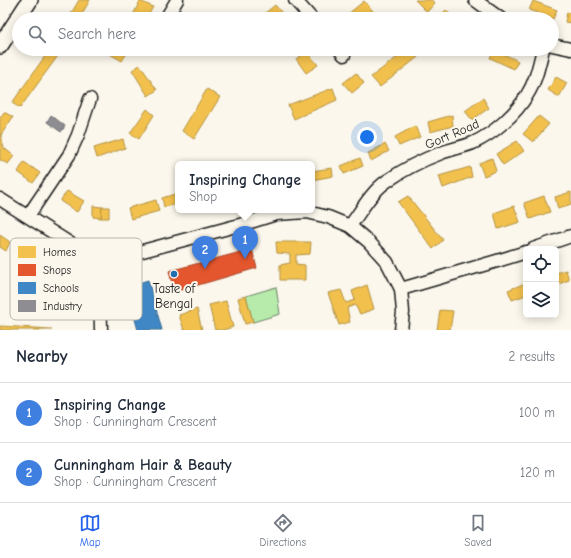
<!DOCTYPE html>
<meta charset="utf-8">
<style>
:root{--surface:#fff;--page:#f2f2f3;--text:#1f2937;--muted:#747a83;--line:#e0e1e3;--accent:#2563eb}
body{margin:0;font-family:"Comic Neue",sans-serif;background:var(--page);color:var(--text)}
.controls{position:absolute;right:12px;bottom:12px;display:grid;overflow:hidden;border-radius:6px;box-shadow:0 2px 10px #0003}
.controls button{width:36px;height:36px;display:grid;place-items:center;padding:0;border:0;border-bottom:1px solid var(--line);background:var(--surface);color:var(--text);font:20px sans-serif}
.you{position:absolute;left:367px;top:137px;width:14px;height:14px;margin:-10px;border:3px solid #fff;border-radius:50%;background:#1a73e8;box-shadow:0 0 0 6px #1a73e833}
.badge{display:grid;place-items:center;width:26px;height:26px;border-radius:50%;background:var(--accent);color:#fff;font-size:13px;font-weight:700}
.pin{position:absolute;translate:-50% -33px;filter:drop-shadow(0 1px 2px #0008)}
.pin::after{content:'';position:absolute;top:21px;width:14px;height:12px;background:inherit;clip-path:polygon(0 0,100% 0,50% 100%)}
.popup{position:absolute;left:175px;top:161px;width:140px;height:52px;box-sizing:border-box;display:grid;place-content:center;border-radius:6px;background:var(--surface);filter:drop-shadow(0 1px 3px #0005);font-size:13px;white-space:nowrap;color:var(--muted)}
.popup b{font-size:15px;color:var(--text)}
.popup::after{content:'';position:absolute;left:50%;top:100%;margin-left:-8px;border:8px solid transparent;border-top-color:var(--surface)}
.list{margin:0;padding:0;list-style:none}
h2{display:flex;justify-content:space-between;align-items:center;height:52px;margin:0;padding:0 16px;font-size:17px}
h2 small{font-size:13px;font-weight:400;color:var(--muted)}
.list li{display:grid;grid-template-columns:26px 1fr auto;gap:12px;align-items:center;box-sizing:border-box;height:60px;padding:0 16px;border-top:1px solid var(--line)}
.list b{display:block;font-size:15px;white-space:nowrap}
.list p{margin:0;font-size:13px;white-space:nowrap;color:var(--muted)}
.list em{font-size:13px;font-style:normal;color:var(--muted)}
.icon{flex:none;width:22px;height:22px;fill:none;stroke:currentColor;stroke-width:2;stroke-linecap:round;stroke-linejoin:round}
.map{position:relative;flex:none;width:571px;height:330px;overflow:hidden}
.search{position:absolute;background:var(--surface);box-shadow:0 2px 10px #0003;left:12px;right:12px;top:12px;height:44px;display:flex;align-items:center;gap:10px;box-sizing:border-box;padding:0 14px;border-radius:22px;color:var(--muted);font-size:15px}
.sheet{height:172px;background:var(--surface)}
nav{display:flex;justify-content:space-around;align-items:center;box-sizing:border-box;height:56px;border-top:1px solid var(--line);background:var(--surface);font-size:11px;color:var(--muted)}
nav a{display:grid;justify-items:center;gap:2px}
nav .on{color:var(--accent)}
.map>svg:first-child{display:block}
.green{fill:#b7ebac;stroke:#6a8464}
.homes{fill:#f2c14e;stroke:#b2903f}
.shops{fill:#e4572e;stroke:#a84529}
.schools{fill:#3f88c5;stroke:#346892}
.industry{fill:#8d8d92;stroke:#6b6b6f}
.lines{fill:none;stroke-linecap:round;stroke-linejoin:round}
.minor-casing{stroke:#1c1c1c;stroke-width:15}
.tertiary-casing{stroke:#1c1c1c;stroke-width:18}
.minor{stroke:#fbf7ec;stroke-width:12}
.tertiary{stroke:#fbf7ec;stroke-width:15}
.poi-dot{fill:#1f6fb2;stroke:#fbf7ec;stroke-width:1.5}
.labels{text-anchor:middle;dominant-baseline:central;stroke-width:4;stroke-linejoin:round;paint-order:stroke}
.street-label{font-size:13px;fill:#1c1c1c;stroke:#fbf7ec}
.poi-label{font-size:13px;fill:#1c1c1c;stroke:#fbf7ec}
.key{fill:#fbf7ec;stroke:#b8b5ae;stroke-width:1}
.key-label{font-size:11px;fill:#1c1c1c}
</style>
<div class="map">
<svg width="571" height="330" viewBox="0 0 571 330">
<rect width="100%" height="100%" fill="#fbf7ec"/>
<filter id="ink" filterUnits="userSpaceOnUse"><feTurbulence type="fractalNoise" baseFrequency=".025" numOctaves="2"/><feDisplacementMap in="SourceGraphic" scale="8" xChannelSelector="R" yChannelSelector="G"/><feConvolveMatrix kernelMatrix="1 2 1 2 8 2 1 2 1" color-interpolation-filters="sRGB"/></filter>
<g filter="url(#ink)">
<!-- green -->
<polygon class="green" points="276,287 280,314 253,322 246,296"/>
<!-- homes -->
<g class="homes">
<polygon points="79,0 90,0 79,19 68,19"/>
<polygon points="415,0 431,0 435,3 427,12"/>
<polygon points="140,1 153,7 146,19 131,19"/>
<polygon points="364,1 373,11 363,19 342,19"/>
<polygon points="533,1 557,10 553,19 529,10"/>
<polygon points="275,5 287,19 269,19 264,14"/>
<polygon points="446,10 454,18 453,19 437,19"/>
<polygon points="567,12 571,13 571,23 565,22"/>
<polygon points="50,49 54,49 60,53 20,108 12,103"/>
<polygon points="101,49 121,49 127,53 122,61"/>
<polygon points="408,49 412,49 418,57 380,87 371,77"/>
<polygon points="494,49 518,61 514,69 490,58"/>
<polygon points="307,52 318,65 306,73 296,59"/>
<polygon points="140,65 157,90 148,96 132,70"/>
<polygon points="356,73 364,83 352,93 343,83"/>
<polygon points="556,77 567,83 559,97 548,90"/>
<polygon points="333,88 337,100 294,119 288,105"/>
<polygon points="207,89 220,97 194,139 182,131"/>
<polygon points="483,98 489,108 472,120 465,111"/>
<polygon points="147,109 154,115 139,139 130,133"/>
<polygon points="4,112 13,117 1,135 4,148 14,156 8,164 0,160 0,118"/>
<polygon points="452,115 453,126 430,132 428,122"/>
<polygon points="539,116 549,124 533,142 523,134"/>
<polygon points="415,126 420,137 399,146 395,137"/>
<polygon points="123,139 125,148 97,158 94,148"/>
<polygon points="517,141 524,151 503,165 496,154"/>
<polygon points="385,144 389,151 371,161 368,153"/>
<polygon points="360,158 363,166 344,174 341,166"/>
<polygon points="492,158 496,171 484,176 479,163"/>
<polygon points="24,162 40,173 33,183 18,172"/>
<polygon points="470,167 472,177 443,188 439,176"/>
<polygon points="332,168 333,176 312,180 312,171"/>
<polygon points="67,191 84,201 77,212 60,201"/>
<polygon points="571,192 571,204 558,209 555,197"/>
<polygon points="178,193 178,204 164,207 162,198"/>
<polygon points="408,196 443,240 433,249 398,202"/>
<polygon points="544,196 550,212 530,219 524,203"/>
<polygon points="156,200 159,211 131,219 128,208"/>
<polygon points="93,206 102,207 101,218 93,217"/>
<polygon points="514,206 520,222 498,229 494,213"/>
<polygon points="102,207 109,207 109,218 101,218"/>
<polygon points="0,235 10,242 6,251 0,247"/>
<polygon points="276,242 311,242 310,254 296,255 296,264 305,265 305,280 280,280 280,265 290,263 290,254 277,253"/>
<polygon points="22,251 40,263 36,270 17,258"/>
<polygon points="48,268 66,278 61,286 44,275"/>
<polygon points="566,270 569,280 556,285 556,273"/>
<polygon points="526,283 526,295 512,300 508,290"/>
<polygon points="367,285 374,309 360,314 355,305 347,308 350,322 339,325 328,293 341,290 346,303 355,300 352,291"/>
<polygon points="246,296 253,322 245,324 238,298"/>
<polygon points="62,298 71,299 69,318 60,318"/>
<polygon points="226,301 233,327 223,330 215,330 209,305"/>
<polygon points="197,309 202,330 184,330 179,315"/>
<polygon points="440,310 453,311 450,330 437,330"/>
<polygon points="0,326 52,329 52,330 0,330"/>
</g>
<!-- shops -->
<polygon class="shops" points="252,249 257,268 174,292 169,271"/>
<!-- schools -->
<polygon class="schools" points="148,280 162,330 138,330 126,287"/>
<!-- industry -->
<polygon class="industry" points="51,115 65,126 61,132 47,122"/>
<g class="lines">
<defs>
<g id="minor">
<polyline points="295,0 312,19"/>
<polyline points="475,0 501,19"/>
<polyline points="168,15 177,0"/>
<polyline points="552,45 571,49"/>
<polyline points="339,49 344,55"/>
<polyline points="0,199 90,256 99,274 100,285 101,330"/>
<polyline points="28,216 69,155 78,135 90,99"/>
<path d="M350 226C361 211 371 192 387 181 403 170 422 160 441 153 451 149 463 147 473 143 493 134 516 114 527 95 536 81 539 65 543 49"/>
<polyline points="533,249 571,236"/>
<polyline points="94,264 247,223 276,214 307,212 328,217 350,226 369,242 387,262 401,289 403,312 401,330"/>
<polyline points="401,289 497,261 526,252"/>
</g>
<polyline id="tertiary" points="0,46 30,0"/>
</defs>
<!-- minor casing -->
<use href="#minor" class="minor-casing"/>
<!-- tertiary casing -->
<use href="#tertiary" class="tertiary-casing"/>
<!-- minor -->
<use href="#minor" class="minor"/>
<!-- tertiary -->
<use href="#tertiary" class="tertiary"/>
</g>
</g>
<!-- markers -->
<circle class="poi-dot" cx="174" cy="274" r="4"/>
<g class="labels">
<!-- street labels -->
<g class="street-label">
<text transform="translate(452 134) rotate(-23)">Gort Road</text>
</g>
<!-- poi labels -->
<g class="poi-label">
<text x="174" y="288">Taste of<tspan x="174" dy="15">Bengal</tspan></text>
</g>
</g>
<!-- legend -->
<rect x="10" y="238" width="132" height="82" rx="6" class="key"/>
<rect x="18" y="246" width="18" height="12" fill="#f2c14e"/>
<rect x="18" y="264" width="18" height="12" fill="#e4572e"/>
<rect x="18" y="282" width="18" height="12" fill="#3f88c5"/>
<rect x="18" y="300" width="18" height="12" fill="#8d8d92"/>
<g class="key-label">
<text x="43" y="256">Homes</text>
<text x="43" y="274">Shops</text>
<text x="43" y="292">Schools</text>
<text x="43" y="310">Industry</text>
</g>
</svg>
<div class="controls">
<button><svg class="icon" aria-label="locate" viewBox="0 0 24 24"><circle cx="12" cy="12" r="6"/><path d="M12 2v4M12 18v4M2 12h4M18 12h4"/></svg></button>
<button><svg class="icon" aria-label="layers" viewBox="0 0 24 24"><path d="M12 4l9 5-9 5-9-5zM3 14l9 5 9-5"/></svg></button>
</div>
<div class="you"></div>
<div class="pin badge" style="left:245px;top:259px;background:#3f7fe0">1</div>
<div class="popup"><b>Inspiring Change</b>Shop</div>
<div class="pin badge" style="left:205px;top:269px;background:#3f7fe0">2</div>
<div class="search"><svg class="icon" aria-label="search" viewBox="0 0 24 24"><circle cx="10" cy="10" r="6"/><path d="M15 15l6 6"/></svg>Search here</div>
</div>
<section class="sheet">
<h2>Nearby<small>2 results</small></h2>
<ul class="list">
<li><span class="badge" style="background:#3f7fe0">1</span><div><b>Inspiring Change</b><p>Shop · Cunningham Crescent</p></div><em>100 m</em></li>
<li><span class="badge" style="background:#3f7fe0">2</span><div><b>Cunningham Hair &amp; Beauty</b><p>Shop · Cunningham Crescent</p></div><em>120 m</em></li>
</ul>
</section>
<nav>
<a class="on"><svg class="icon" aria-label="map" viewBox="0 0 24 24"><path d="M3 6l6-2 6 2 6-2v14l-6 2-6-2-6 2zM9 4v14M15 6v14"/></svg>Map</a>
<a><svg class="icon" aria-label="directions" viewBox="0 0 24 24"><path d="M12 3l9 9-9 9-9-9zM9 14v-3h6M13 9l2 2-2 2"/></svg>Directions</a>
<a><svg class="icon" aria-label="saved" viewBox="0 0 24 24"><path d="M7 4h10v16l-5-4-5 4z"/></svg>Saved</a>
</nav>
